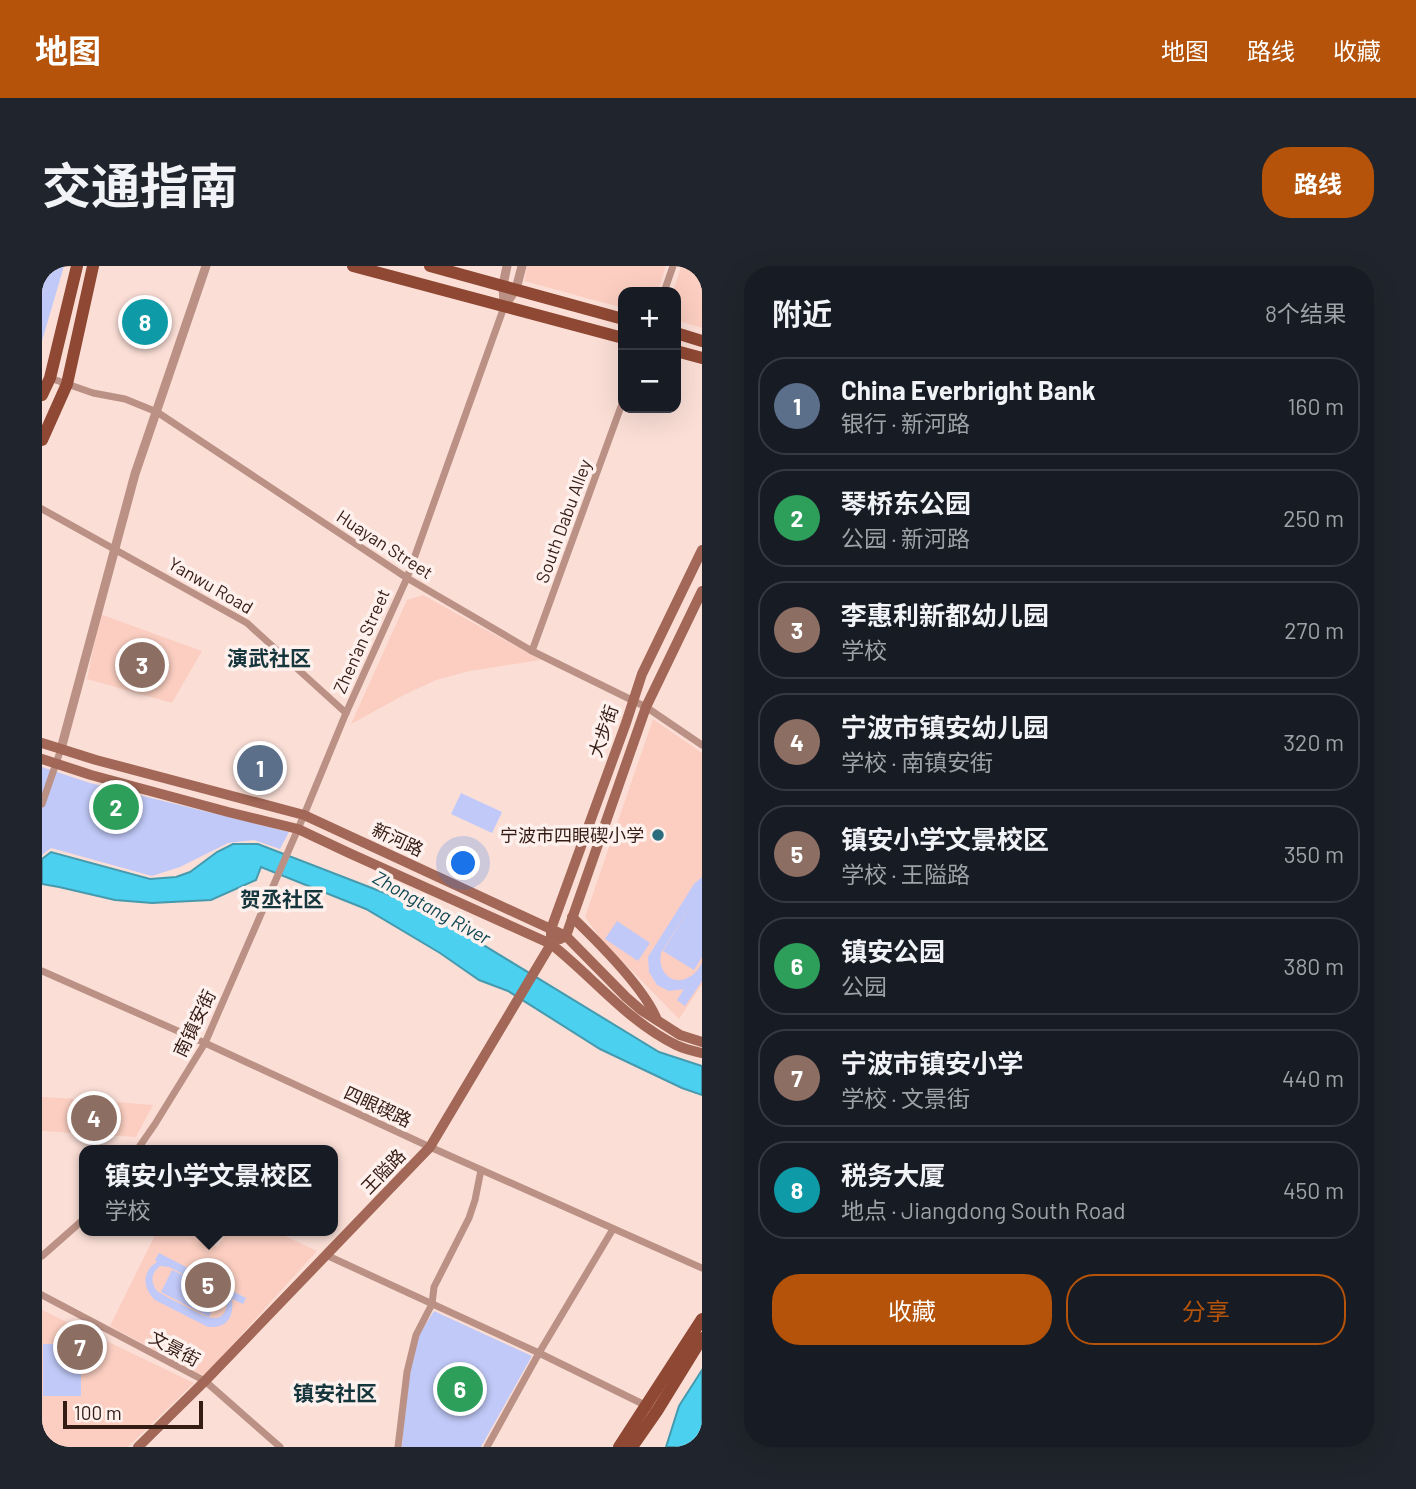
<!DOCTYPE html>
<html lang="zh">
<meta charset="utf-8">
<style>
:root{--surface:#171b24;--page:#20242c;--text:#f1f3f6;--muted:#9ea1a6;--line:#363941;--accent:#b45309}
body{margin:0;font-family:Barlow,"Noto Sans SC",sans-serif;background:var(--page);color:var(--text)}
.controls{position:absolute;right:21px;top:21px;display:grid;overflow:hidden;border-radius:14px;box-shadow:0 7px 28px #0002}
.controls button{width:63px;height:63px;display:grid;place-items:center;padding:0;border:0;border-bottom:2px solid var(--line);background:var(--surface);color:var(--text);font:35px sans-serif}
.scale{position:absolute;left:21px;bottom:18px;width:140px;box-sizing:border-box;padding-left:7px;border:4px solid #341c15;border-top:0;font-size:19px;line-height:24px;white-space:nowrap;color:#341c15;-webkit-text-stroke:5px #fef0ec;paint-order:stroke}
.you{position:absolute;left:422px;top:598px;width:24px;height:24px;margin:-18px;border:5px solid #fff;border-radius:50%;background:#1a73e8;box-shadow:0 0 0 10px #1a73e833}
.badge{display:grid;place-items:center;width:46px;height:46px;border-radius:50%;background:var(--accent);color:#fff;font-size:23px;font-weight:700}
.pin{position:absolute;translate:-50% -50%;border:4px solid #fff;box-shadow:0 2px 7px #0006}
.popup{position:absolute;left:37px;top:879px;width:259px;height:91px;box-sizing:border-box;display:grid;place-content:center;border-radius:14px;background:var(--surface);filter:drop-shadow(0 2px 5px #0005);font-size:23px;white-space:nowrap;color:var(--muted)}
.popup b{font-size:26px;color:var(--text)}
.popup::after{content:'';position:absolute;left:50%;top:100%;margin-left:-14px;border:14px solid transparent;border-top-color:var(--surface)}
.list{margin:0;padding:0;list-style:none}
h2{display:flex;justify-content:space-between;align-items:center;height:91px;margin:0;padding:0 28px;font-size:30px}
h2 small{font-size:23px;font-weight:400;color:var(--muted)}
.list li{display:grid;grid-template-columns:46px 1fr auto;gap:21px;align-items:center;box-sizing:border-box;height:98px;margin:0 14px 14px;padding:0 14px;border:2px solid var(--line);border-radius:28px}
.list b{display:block;font-size:26px;white-space:nowrap}
.list p{margin:0;font-size:23px;white-space:nowrap;color:var(--muted)}
.list em{font-size:23px;font-style:normal;color:var(--muted)}
.actions{display:flex;gap:14px;padding:21px 28px}
.actions a{flex:1;padding:16px 0;border:2px solid var(--accent);border-radius:28px;text-align:center;font-size:24px;color:var(--accent)}
.actions .main{background:var(--accent);color:#fff}
.map{position:relative;flex:none;width:660px;height:1181px;overflow:hidden;border-radius:28px}
header{display:flex;align-items:center;gap:42px;box-sizing:border-box;height:98px;padding:0 35px;background:var(--accent);color:#fff}
header strong{font-size:33px}
nav{display:flex;gap:38px;margin-inline-start:auto;font-size:24px}
.intro{display:flex;align-items:center;justify-content:space-between;box-sizing:border-box;height:168px;padding:0 42px}
h1{margin:0;font-size:49px}
.button{padding:18px 32px;border-radius:28px;background:var(--accent);color:#fff;font-size:24px;font-weight:700}
main{display:flex;gap:42px;padding:0 42px}
aside{flex:1;background:var(--surface);border-radius:28px;box-shadow:0 7px 28px #0002}
.map>svg:first-child{display:block}
.built{fill:#fbcec1}
.green{fill:#c1c9f8;fill-rule:evenodd}
.water{fill:#4cd0ef;stroke:#459aae;stroke-width:2}
.lines{fill:none;stroke-linecap:round;stroke-linejoin:round}
.minor{stroke:#bb9185;stroke-width:7}
.tertiary{stroke:#bb9185;stroke-width:9}
.secondary{stroke:#a26756;stroke-width:10}
.primary{stroke:#8f4833;stroke-width:12}
.poi-dot{fill:#2a6e7e;stroke:#fef0ec;stroke-width:2.5}
.labels{text-anchor:middle;dominant-baseline:central;stroke-width:7;stroke-linejoin:round;paint-order:stroke}
.street-label{font-size:18px;fill:#341c15;stroke:#fef0ec}
.poi-label{font-size:18px;fill:#341c15;stroke:#fef0ec;text-anchor:end}
.water-label{font-size:19px;font-style:italic;fill:#0e4854;stroke:#fef0ec}
.quarter-label{font-size:21px;font-weight:bold;fill:#16363e;stroke:#fef0ec}
</style>
<header>
<strong>地图</strong>
<nav><a>地图</a><a>路线</a><a>收藏</a></nav>
</header>
<div class="intro"><h1>交通指南</h1><a class="button">路线</a></div>
<main>
<div class="map">
<svg width="660" height="1181" viewBox="0 0 660 1181">
<rect width="100%" height="100%" fill="#fbdfd7"/>
<!-- built -->
<g class="built">
<polygon points="485,0 624,0 616,26 581,26 581,42 482,15"/>
<polygon points="639,0 660,0 660,62 634,54 634,26 631,26"/>
<polygon points="381,329 499,394 428,405 394,414 362,429 309,458 365,334"/>
<polygon points="58,348 160,385 130,437 45,413"/>
<polygon points="611,453 660,487 660,718 637,753 558,672 543,651"/>
<polygon points="0,831 50,834 111,839 94,871 0,865"/>
<polygon points="115,965 142,965 176,981 185,965 232,965 275,985 162,1110 68,1060"/>
<polygon points="0,1044 152,1117 86,1181 0,1181"/>
</g>
<!-- green -->
<g class="green">
<polygon points="0,0 22,0 0,75"/>
<polygon points="0,501 48,517 247,566 238,583 212,574 186,577 138,601 110,610 9,582 0,589"/>
<polygon points="419,527 460,546 450,567 409,548"/>
<path d="M660 611V691L652 704 621 685 654 632 619 687C615 706 631 722 649 710 654 707 657 702 660 697V715L643 740 635 734 642 723 627 725 615 719 607 706 606 691 652 618Z"/>
<polygon points="575,655 608,677 596,695 563,673"/>
<path d="M117 987 204 1032 201 1038 190 1033C192 1052 185 1062 166 1061L113 1034C100 1022 100 1005 115 996L113 994ZM118 1000 127 1001 161 1018 130 1004 119 1026 167 1051 179 1027 185 1037C182 1064 159 1048 145 1041 135 1036 124 1031 115 1025 108 1016 109 1007 118 1000Z"/>
<polygon points="392,1045 490,1090 439,1181 360,1181 363,1140 368,1105 377,1069"/>
<rect x="1" y="1078" width="38" height="52"/>
</g>
<!-- water -->
<g class="water">
<polygon points="191,578 216,578 379,641 617,786 660,800 660,829 640,822 558,783 466,725 437,714 398,687 324,643 219,601 214,614 169,634 110,637 73,634 17,621 0,618 0,593 9,586 108,613 134,611 148,606 175,586"/>
<polygon points="660,1104 660,1181 624,1181 637,1140"/>
</g>
<g class="lines">
<!-- minor -->
<g class="minor">
<polyline points="622,26 631,0"/>
<polyline points="8,112 51,127 83,133 115,146 365,312 490,385 604,441 660,479"/>
<polyline points="0,243 205,357 304,447"/>
<polyline points="490,385 581,135"/>
<polyline points="0,538 19,483"/>
<polyline points="0,705 163,777 388,881 660,1002"/>
<polyline points="95,884 113,858 163,777 262,549 304,447 365,312 462,41"/>
<polyline points="284,989 497,1087 607,1141"/>
<polyline points="0,990 42,953"/>
<polyline points="0,1029 163,1115 238,1181"/>
<polyline points="356,1181 365,1106 374,1069 390,1038 392,1021 427,952 433,934 439,904"/>
<polyline points="445,1181 497,1087 571,963"/>
</g>
<!-- tertiary -->
<g class="tertiary">
<polyline points="462,40 461,19 465,0"/>
<polyline points="462,41 474,23 480,0"/>
<polyline points="19,483 93,208 164,0"/>
</g>
<!-- secondary -->
<g class="secondary">
<polyline points="0,477 54,494 262,549 524,670 584,731 599,744 638,769 660,776"/>
<path d="M0 493 49 509 186 546 256 563 307 587 509 678C551 711 585 755 634 779 642 783 651 785 660 787"/>
<path d="M530 651C555 675 603 722 615 754"/>
<polyline points="518,673 524,670 604,441 660,325"/>
<polyline points="96,1181 163,1115 388,881 509,678 509,663 584,457 600,408 660,284"/>
</g>
<!-- primary -->
<g class="primary">
<polyline points="311,0 581,72"/>
<polyline points="388,0 581,53"/>
<polyline points="634,67 660,75"/>
<polyline points="634,85 660,92"/>
<polyline points="0,129 8,112 35,0"/>
<polyline points="0,174 25,118 51,0"/>
<polyline points="577,1181 660,1053"/>
<polyline points="590,1181 615,1145 660,1072"/>
</g>
</g>
<!-- markers -->
<circle class="poi-dot" cx="616" cy="569" r="7"/>
<g class="labels">
<!-- street labels -->
<g class="street-label">
<text transform="translate(521 255) rotate(-70)">South Dabu Alley</text>
<text transform="translate(343 278) rotate(33)">Huayan Street</text>
<text transform="translate(169 319) rotate(30)">Yanwu Road</text>
<text transform="translate(319 375) rotate(-66)">Zhen'an Street</text>
<text transform="translate(561 465) rotate(-71)">大步街</text>
<text transform="translate(356 573) rotate(25)">新河路</text>
<text transform="translate(152 757) rotate(-64)">南镇安街</text>
<text transform="translate(336 840) rotate(25)">四眼碶路</text>
<text transform="translate(341 905) rotate(-46)">王隘路</text>
<text transform="translate(133 1082) rotate(28)">文景街</text>
</g>
<!-- poi labels -->
<g class="poi-label">
<text x="602" y="569">宁波市四眼碶小学</text>
</g>
<!-- water labels -->
<g class="water-label">
<text transform="translate(390 641) rotate(29)">Zhongtang River</text>
</g>
<!-- quarter labels -->
<g class="quarter-label">
<text x="227" y="391">演武社区</text>
<text x="240" y="632">贺丞社区</text>
<text x="293" y="1126">镇安社区</text>
</g>
</g>
</svg>
<div class="controls">
<button>+</button>
<button>−</button>
</div>
<div class="scale">100 m</div>
<div class="you"></div>
<div class="pin badge" style="left:218px;top:502px;background:#5c6f8a">1</div>
<div class="pin badge" style="left:74px;top:541px;background:#2e9e5b">2</div>
<div class="pin badge" style="left:100px;top:399px;background:#8d6e63">3</div>
<div class="pin badge" style="left:52px;top:852px;background:#8d6e63">4</div>
<div class="pin badge" style="left:166px;top:1019px;background:#8d6e63">5</div>
<div class="popup"><b>镇安小学文景校区</b>学校</div>
<div class="pin badge" style="left:418px;top:1123px;background:#2e9e5b">6</div>
<div class="pin badge" style="left:38px;top:1081px;background:#8d6e63">7</div>
<div class="pin badge" style="left:103px;top:56px;background:#0f9aa8">8</div>
</div>
<aside>
<h2>附近<small>8个结果</small></h2>
<ul class="list">
<li><span class="badge" style="background:#5c6f8a">1</span><div><b>China Everbright Bank</b><p>银行 · 新河路</p></div><em>160 m</em></li>
<li><span class="badge" style="background:#2e9e5b">2</span><div><b>琴桥东公园</b><p>公园 · 新河路</p></div><em>250 m</em></li>
<li><span class="badge" style="background:#8d6e63">3</span><div><b>李惠利新都幼儿园</b><p>学校</p></div><em>270 m</em></li>
<li><span class="badge" style="background:#8d6e63">4</span><div><b>宁波市镇安幼儿园</b><p>学校 · 南镇安街</p></div><em>320 m</em></li>
<li><span class="badge" style="background:#8d6e63">5</span><div><b>镇安小学文景校区</b><p>学校 · 王隘路</p></div><em>350 m</em></li>
<li><span class="badge" style="background:#2e9e5b">6</span><div><b>镇安公园</b><p>公园</p></div><em>380 m</em></li>
<li><span class="badge" style="background:#8d6e63">7</span><div><b>宁波市镇安小学</b><p>学校 · 文景街</p></div><em>440 m</em></li>
<li><span class="badge" style="background:#0f9aa8">8</span><div><b>税务大厦</b><p>地点 · Jiangdong South Road</p></div><em>450 m</em></li>
</ul>
<div class="actions"><a class="main">收藏</a><a>分享</a></div>
</aside>
</main>
